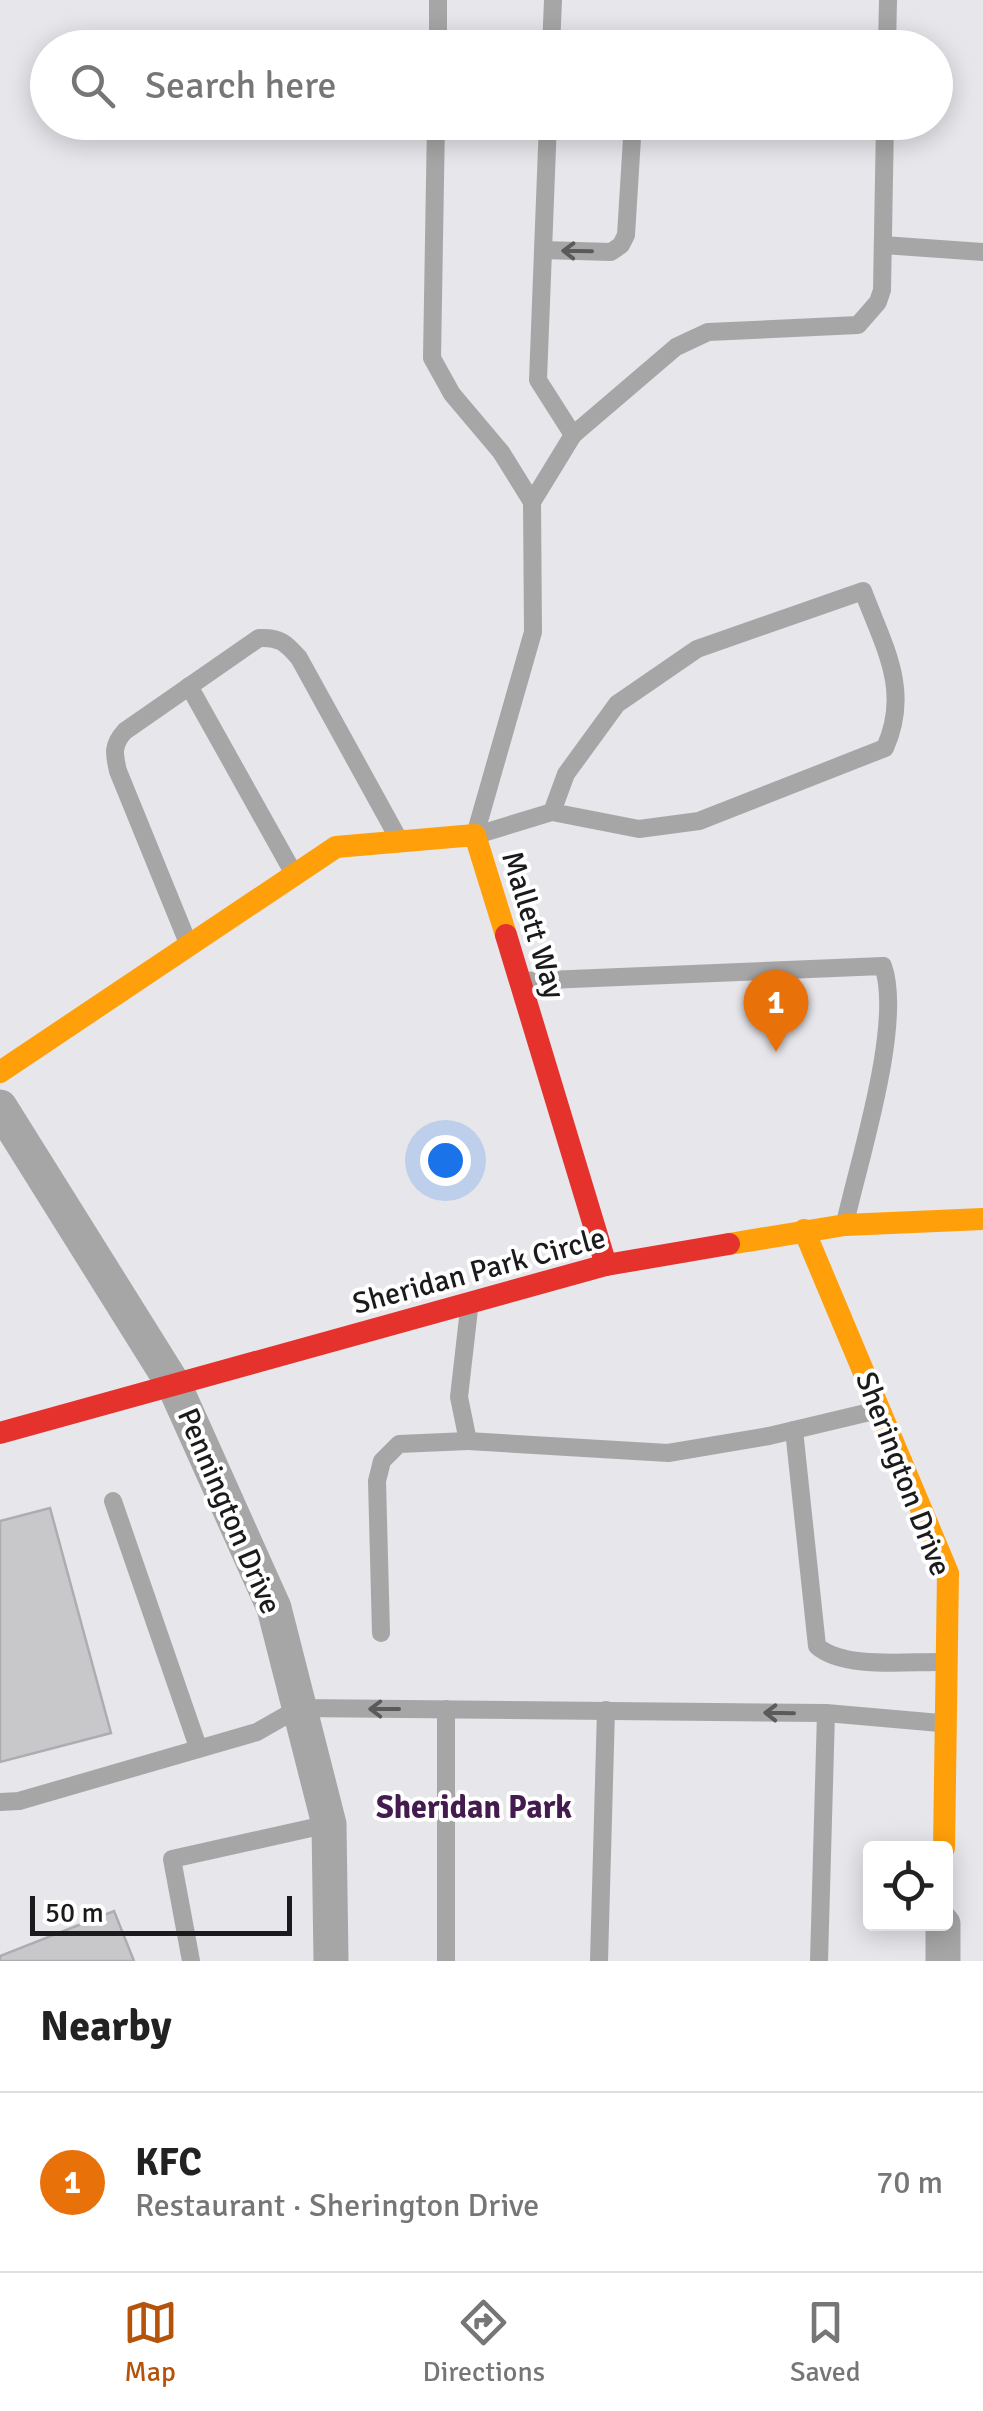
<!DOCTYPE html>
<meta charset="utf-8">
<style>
:root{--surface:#fff;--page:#f6f6f6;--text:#222;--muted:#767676;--line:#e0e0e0;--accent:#b45309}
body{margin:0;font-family:Signika,sans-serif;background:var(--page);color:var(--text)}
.controls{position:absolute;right:30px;bottom:30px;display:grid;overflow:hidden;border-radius:10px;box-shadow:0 5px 25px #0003}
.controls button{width:90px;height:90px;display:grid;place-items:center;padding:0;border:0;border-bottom:2px solid var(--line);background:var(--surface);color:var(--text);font:50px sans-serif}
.scale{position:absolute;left:30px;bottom:25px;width:262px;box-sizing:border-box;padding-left:10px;border:5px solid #1b1b1d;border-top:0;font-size:28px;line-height:35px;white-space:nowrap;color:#1b1b1d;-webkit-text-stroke:8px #fff;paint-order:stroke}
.you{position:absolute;left:445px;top:1160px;width:35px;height:35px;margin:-25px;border:8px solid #fff;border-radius:50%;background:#1a73e8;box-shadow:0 0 0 15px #1a73e833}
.badge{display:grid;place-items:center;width:65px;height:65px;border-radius:50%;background:var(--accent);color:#fff;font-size:32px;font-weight:700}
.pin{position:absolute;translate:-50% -82px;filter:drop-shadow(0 2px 5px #0008)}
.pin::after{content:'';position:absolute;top:52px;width:35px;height:30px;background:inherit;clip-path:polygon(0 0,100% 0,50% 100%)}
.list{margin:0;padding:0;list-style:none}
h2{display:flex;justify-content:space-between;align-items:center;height:130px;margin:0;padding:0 40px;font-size:42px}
h2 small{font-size:32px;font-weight:400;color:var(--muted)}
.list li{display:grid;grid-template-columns:65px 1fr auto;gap:30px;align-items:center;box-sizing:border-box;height:180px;padding:0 40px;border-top:2px solid var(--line)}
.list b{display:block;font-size:38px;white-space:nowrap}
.list p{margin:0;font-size:32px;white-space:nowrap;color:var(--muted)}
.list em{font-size:32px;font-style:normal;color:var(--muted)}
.icon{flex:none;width:55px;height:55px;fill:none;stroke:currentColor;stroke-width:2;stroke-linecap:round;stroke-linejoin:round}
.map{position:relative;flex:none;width:983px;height:1961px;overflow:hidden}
.search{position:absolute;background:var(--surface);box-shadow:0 5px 25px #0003;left:30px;right:30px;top:30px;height:110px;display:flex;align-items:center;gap:25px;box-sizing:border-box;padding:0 35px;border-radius:55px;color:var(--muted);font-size:38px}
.sheet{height:310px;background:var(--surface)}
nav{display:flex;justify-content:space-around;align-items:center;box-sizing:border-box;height:140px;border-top:2px solid var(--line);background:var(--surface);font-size:28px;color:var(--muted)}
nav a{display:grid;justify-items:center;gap:5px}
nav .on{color:var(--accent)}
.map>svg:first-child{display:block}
.building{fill:#c8c8cb;stroke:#adadb1;stroke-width:2.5}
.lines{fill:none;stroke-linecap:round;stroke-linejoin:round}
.lane{stroke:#a7a6a7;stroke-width:18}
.street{stroke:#a7a6a7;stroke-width:35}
.slow{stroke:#ff9f0a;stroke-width:22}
.jam{stroke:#e5322d;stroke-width:22}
.oneway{stroke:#5a5a5b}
.labels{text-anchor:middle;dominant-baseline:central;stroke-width:8;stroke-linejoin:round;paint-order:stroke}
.street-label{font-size:30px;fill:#1b1b1d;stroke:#fff}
.neighbourhood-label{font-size:32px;font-weight:bold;fill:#441b4f;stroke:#fff}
</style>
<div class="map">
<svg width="983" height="1961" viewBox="0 0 983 1961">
<rect width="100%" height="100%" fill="#e6e6eb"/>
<!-- building -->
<g class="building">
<polygon points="50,1508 111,1733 0,1762 0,1521"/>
<polygon points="114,1911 134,1961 0,1961 0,1956"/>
</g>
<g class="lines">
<!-- lane -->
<g class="lane">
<polyline points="438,48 438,0"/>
<polyline points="551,48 553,0"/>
<polyline points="887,48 888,0"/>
<polyline points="436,122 432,358 452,394 501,452 532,502"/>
<polyline points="883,245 983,252"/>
<polyline points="543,250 611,252 621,245 626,235 633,122"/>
<polyline points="573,435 676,347 708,332 858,325 878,302 882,290 885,122"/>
<polyline points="189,686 294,874"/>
<path d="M480 834 552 812 639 829 699 821 885 748C911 690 884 647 863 591L697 649 617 704 566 774 552 812"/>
<polyline points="475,835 533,632 532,502 573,435 538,380 548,122"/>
<path d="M188 943 118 771C114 754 112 745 125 731L259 638C280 637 286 643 299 658L397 836"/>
<path d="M523 981 883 966C903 1022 860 1157 846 1219"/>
<polyline points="469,1309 459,1397 468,1441 668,1453 769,1436 874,1411"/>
<path d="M794 1430 817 1646C844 1670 910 1661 945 1662"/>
<polyline points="113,1501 198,1747"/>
<polyline points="381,1633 377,1481 382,1461 399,1444 468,1441"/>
<polyline points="446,1709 446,1961"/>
<polyline points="0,1802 19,1801 257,1732 299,1708 826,1713 940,1723"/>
<polyline points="191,1961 172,1859 329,1824"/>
<polyline points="599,1961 606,1710"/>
<polyline points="819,1961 826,1713"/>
</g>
<!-- street -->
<g class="street">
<polyline points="0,1107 175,1387 274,1608 329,1824 331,1961"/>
<polyline points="943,1961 943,1924"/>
</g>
<!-- slow -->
<g class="slow">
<polyline points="0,1072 336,847 475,835 506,935"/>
<polyline points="804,1230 948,1573 944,1848"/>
<polyline points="729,1244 845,1225 983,1219"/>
</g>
<!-- jam -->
<g class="jam">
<polyline points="506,935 606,1265"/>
<polyline points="0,1433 606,1265 729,1244"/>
</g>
</g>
<!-- one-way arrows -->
<defs><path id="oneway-shaft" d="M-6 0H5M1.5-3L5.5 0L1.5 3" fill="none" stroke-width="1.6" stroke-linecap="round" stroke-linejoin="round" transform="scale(2.5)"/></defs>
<g class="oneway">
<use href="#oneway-shaft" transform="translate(577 251) rotate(-179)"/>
<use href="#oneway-shaft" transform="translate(384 1709) rotate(-180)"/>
<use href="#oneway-shaft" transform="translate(779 1713) rotate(-179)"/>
</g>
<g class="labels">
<!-- street labels -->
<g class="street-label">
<text transform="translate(533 925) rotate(73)">Mallett Way</text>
<text transform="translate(479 1271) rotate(-15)">Sheridan Park Circle</text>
<text transform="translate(903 1474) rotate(69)">Sherington Drive</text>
<text transform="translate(229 1511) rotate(67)">Pennington Drive</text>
</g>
<!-- neighbourhood labels -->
<g class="neighbourhood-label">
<text x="474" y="1807">Sheridan Park</text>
</g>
</g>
</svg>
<div class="controls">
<button><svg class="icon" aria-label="locate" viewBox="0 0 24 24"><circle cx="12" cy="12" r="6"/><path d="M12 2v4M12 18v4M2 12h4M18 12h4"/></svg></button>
</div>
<div class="scale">50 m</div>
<div class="you"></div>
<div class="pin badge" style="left:776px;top:1052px;background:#e8710a">1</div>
<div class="search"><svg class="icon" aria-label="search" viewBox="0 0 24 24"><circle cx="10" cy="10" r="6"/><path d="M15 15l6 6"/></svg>Search here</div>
</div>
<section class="sheet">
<h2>Nearby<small></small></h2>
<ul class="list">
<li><span class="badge" style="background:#e8710a">1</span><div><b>KFC</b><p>Restaurant · Sherington Drive</p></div><em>70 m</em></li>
</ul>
</section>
<nav>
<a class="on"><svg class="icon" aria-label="map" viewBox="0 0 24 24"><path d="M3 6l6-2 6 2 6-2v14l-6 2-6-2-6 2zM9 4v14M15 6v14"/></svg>Map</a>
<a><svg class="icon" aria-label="directions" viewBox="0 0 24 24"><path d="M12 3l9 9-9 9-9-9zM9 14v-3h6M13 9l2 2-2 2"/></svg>Directions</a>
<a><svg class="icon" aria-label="saved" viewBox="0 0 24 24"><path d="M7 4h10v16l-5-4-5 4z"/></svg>Saved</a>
</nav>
